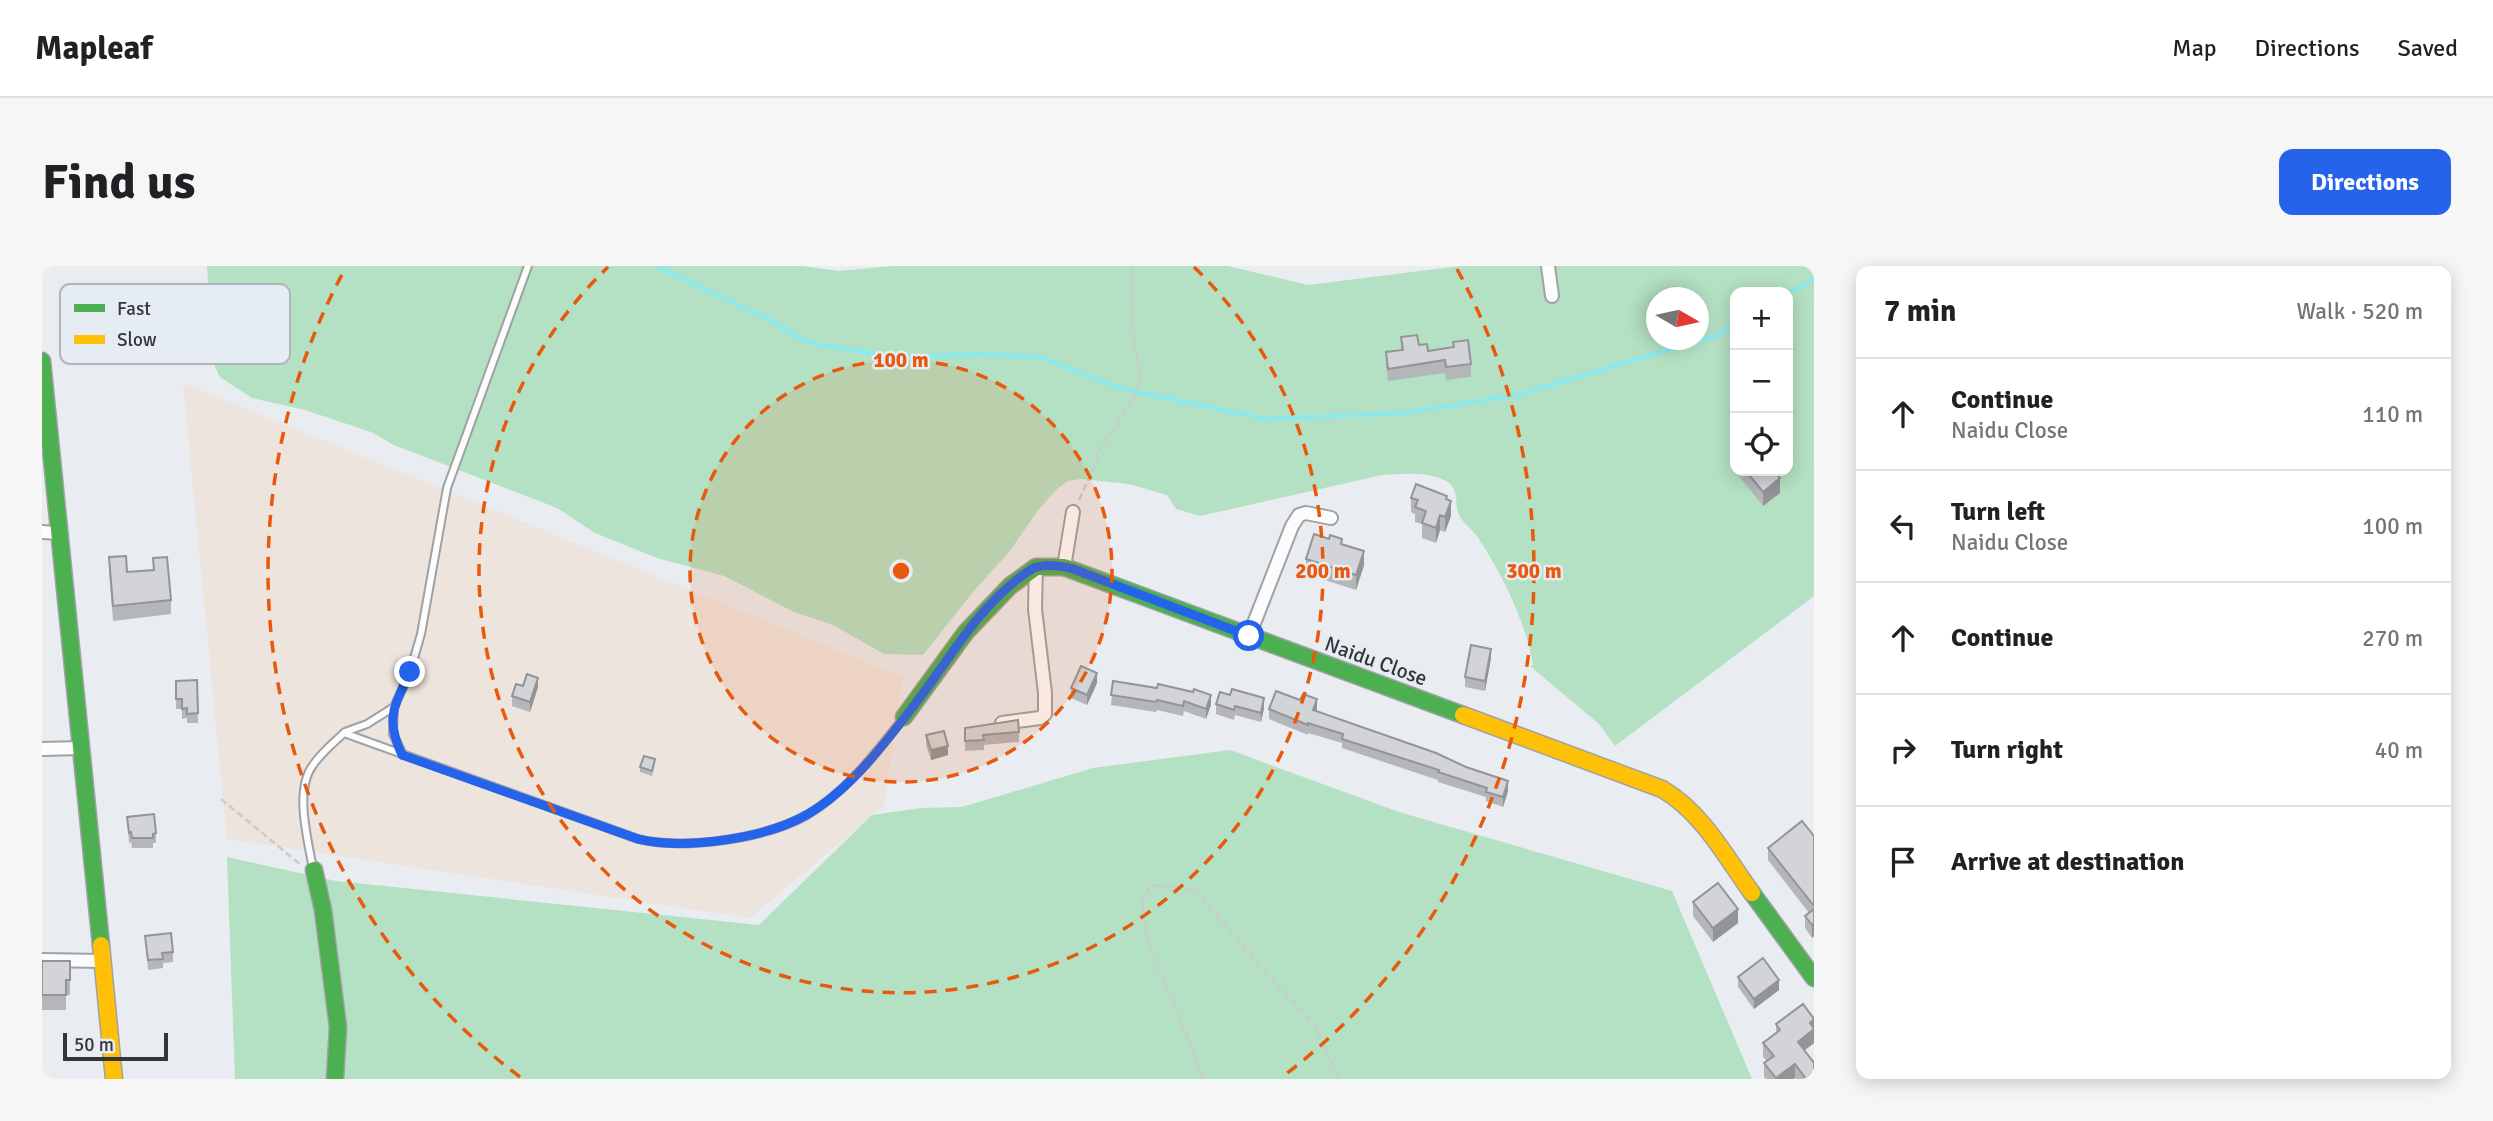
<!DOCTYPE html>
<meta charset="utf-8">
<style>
:root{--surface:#fff;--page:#f6f6f6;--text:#202124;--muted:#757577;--line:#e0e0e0;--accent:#2563eb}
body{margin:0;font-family:Signika,sans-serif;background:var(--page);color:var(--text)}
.controls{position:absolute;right:21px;top:21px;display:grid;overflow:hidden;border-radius:14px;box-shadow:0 4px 18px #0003}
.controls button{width:63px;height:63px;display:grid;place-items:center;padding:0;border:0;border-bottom:2px solid var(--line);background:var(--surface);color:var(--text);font:35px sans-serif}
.compass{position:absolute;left:1604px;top:21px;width:63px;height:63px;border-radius:50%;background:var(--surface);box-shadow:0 4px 18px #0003;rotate:99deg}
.scale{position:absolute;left:21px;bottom:18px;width:105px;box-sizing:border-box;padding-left:7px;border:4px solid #333538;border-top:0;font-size:19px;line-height:24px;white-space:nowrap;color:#333538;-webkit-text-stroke:5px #e6ecf3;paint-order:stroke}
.stop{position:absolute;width:21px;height:21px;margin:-16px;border:5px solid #2563eb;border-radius:50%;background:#fff}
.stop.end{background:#2563eb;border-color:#fff;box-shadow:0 2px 7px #0008}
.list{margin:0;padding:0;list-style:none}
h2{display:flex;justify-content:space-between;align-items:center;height:91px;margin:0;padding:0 28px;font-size:30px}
h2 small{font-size:23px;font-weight:400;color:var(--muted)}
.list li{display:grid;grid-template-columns:46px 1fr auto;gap:21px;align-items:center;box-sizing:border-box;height:112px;padding:0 28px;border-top:2px solid var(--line)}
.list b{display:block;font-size:26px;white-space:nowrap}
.list p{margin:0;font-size:23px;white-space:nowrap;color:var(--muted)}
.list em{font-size:23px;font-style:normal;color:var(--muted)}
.icon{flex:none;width:38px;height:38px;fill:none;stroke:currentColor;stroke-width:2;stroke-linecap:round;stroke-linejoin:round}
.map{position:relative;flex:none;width:1772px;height:813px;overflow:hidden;border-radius:14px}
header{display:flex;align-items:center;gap:42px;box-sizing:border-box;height:98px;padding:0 35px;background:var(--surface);border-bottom:2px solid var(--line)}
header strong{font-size:33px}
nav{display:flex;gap:38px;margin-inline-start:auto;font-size:24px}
.intro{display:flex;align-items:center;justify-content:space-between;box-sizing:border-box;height:168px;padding:0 42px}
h1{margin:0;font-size:49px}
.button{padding:18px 32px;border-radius:14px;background:var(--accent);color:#fff;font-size:24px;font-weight:700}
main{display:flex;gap:42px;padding:0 42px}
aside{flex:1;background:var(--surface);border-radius:14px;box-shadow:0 4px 18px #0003}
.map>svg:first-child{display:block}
.commercial{fill:#ede4dd}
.green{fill:#b4e0c3;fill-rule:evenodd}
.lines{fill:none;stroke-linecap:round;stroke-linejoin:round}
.stream{stroke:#8de9ec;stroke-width:4.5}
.lane-casing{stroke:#9fa2a5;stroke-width:10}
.street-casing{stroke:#9fa2a5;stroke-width:16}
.fast-casing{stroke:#9fa2a5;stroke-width:19}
.slow-casing{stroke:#9fa2a5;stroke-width:19}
.path{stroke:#cacbcd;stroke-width:2.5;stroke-dasharray:7 3.5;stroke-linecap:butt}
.lane{stroke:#fcfcfd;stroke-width:6}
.street{stroke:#fcfcfd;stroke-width:12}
.fast{stroke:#4caf50;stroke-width:16}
.slow{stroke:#ffc107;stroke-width:16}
.wall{fill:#b5b6ba}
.shaded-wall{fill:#939497}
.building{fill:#d2d4d8;stroke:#939497;stroke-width:2}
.route{stroke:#2563eb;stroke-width:9}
.ring{fill:none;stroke:#e8590c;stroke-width:3.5;stroke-dasharray:12 9}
.labels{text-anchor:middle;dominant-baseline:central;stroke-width:5;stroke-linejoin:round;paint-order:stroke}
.street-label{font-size:21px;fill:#333538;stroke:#e6ecf3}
.key{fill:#e6ecf3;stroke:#b0b5bb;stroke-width:2}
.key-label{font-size:19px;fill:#333538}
.centre{fill:#e8590c;stroke:#e6ecf3;stroke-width:3.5}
.ring-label{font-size:21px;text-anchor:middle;font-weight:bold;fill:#e8590c;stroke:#e6ecf3;stroke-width:5;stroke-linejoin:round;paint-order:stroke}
</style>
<header>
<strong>Mapleaf</strong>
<nav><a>Map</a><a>Directions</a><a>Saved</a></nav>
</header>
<div class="intro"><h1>Find us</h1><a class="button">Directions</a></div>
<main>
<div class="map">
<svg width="1772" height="813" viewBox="0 0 1772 813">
<rect width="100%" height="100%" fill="#e9ecf0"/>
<!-- commercial -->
<polygon class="commercial" points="141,117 861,411 842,540 708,652 185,573"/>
<!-- green -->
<g class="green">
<path d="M165 0H760L797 5 851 0H1186L1266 19 1418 0H1772V330L1573 480 1557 458 1488 400 1491 399C1484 356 1459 306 1435 270 1430 263 1421 257 1417 249 1412 237 1418 223 1404 215 1387 205 1359 208 1340 209L1158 250 1134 243 1125 229 1087 218 1039 213 1026 215 1015 223 997 243 967 286 931 326 881 389 842 388 791 359 752 346 682 310 615 292 553 267 515 242 352 179 329 166 263 144 210 132 178 111 172 99ZM1693 26H1746V205H1693ZM1615 32H1657V74H1615Z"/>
<polygon points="1188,484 1357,546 1630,625 1710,813 193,813 185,591 294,615 717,659 830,549 879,542 920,541 1051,502"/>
</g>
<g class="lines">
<!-- stream -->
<g class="stream">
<polyline points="614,0 728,54 764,76 857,92 936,88 1000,91 1073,121 1223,153 1362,147 1475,129 1676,69 1693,58"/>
<polyline points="1746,27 1772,13"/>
</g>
<defs>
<g id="lane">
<polyline points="303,466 325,458 352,441"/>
<polyline points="361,489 351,468 352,441 368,406 379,368 405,222 486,0"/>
<path d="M271 603C266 574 252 524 271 499 279 487 291 477 302 467L596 573C644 584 721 573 765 549 803 527 833 488 860 454"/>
</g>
<g id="street">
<polyline points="1506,0 1510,30"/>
<polyline points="0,266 16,267"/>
<polyline points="1022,301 1031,246"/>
<polyline points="1207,370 1250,260 1257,249 1264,247 1289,252"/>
<polyline points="960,457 998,452 1003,448 1003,427 993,343 994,301"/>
<polyline points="0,483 39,482"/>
<polyline points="0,694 60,695"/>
</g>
<g id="fast">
<polyline points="0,95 59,679"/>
<polyline points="862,451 924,366 968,320 994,301 1022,301 1421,449"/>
<polyline points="272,604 281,644 296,761 293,813"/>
<polyline points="1710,627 1772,712"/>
</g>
<g id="slow">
<path d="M1421 449 1620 523C1660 546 1684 591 1710 627"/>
<polyline points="59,679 72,813"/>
</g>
</defs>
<!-- lane casing -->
<use href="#lane" class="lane-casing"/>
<!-- street casing -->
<use href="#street" class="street-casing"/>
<!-- fast casing -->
<use href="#fast" class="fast-casing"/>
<!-- slow casing -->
<use href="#slow" class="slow-casing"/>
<!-- path -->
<g class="path">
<polyline points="1037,234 1051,204 1056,186 1089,138 1099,113 1091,65 1090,0"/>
<polyline points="179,533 259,599"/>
<polyline points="1162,813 1105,673 1100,636 1108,619 1154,624 1207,687 1272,758 1298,813"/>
</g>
<!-- lane -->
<use href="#lane" class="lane"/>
<!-- street -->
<use href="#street" class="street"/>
<!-- fast -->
<use href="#fast" class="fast"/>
<!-- slow -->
<use href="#slow" class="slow"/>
</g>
<!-- wall -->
<g class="wall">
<polygon points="1359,71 1386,85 1411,82 1411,76 1429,98 1429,111 1404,114 1403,107 1346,115 1344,99 1344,86 1359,84"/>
<polygon points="44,81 42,97 23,94 23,85"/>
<polygon points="1693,187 1693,205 1732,205 1738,227 1721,240 1691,203 1691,188"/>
<polygon points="1369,232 1405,234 1409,250 1403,266 1398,264 1394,277 1380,272 1380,258 1373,256 1373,248 1369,246"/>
<polygon points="1300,278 1322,299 1314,324 1264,308 1264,293"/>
<polygon points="67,291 85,306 111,304 111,292 129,334 129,348 71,355 67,306"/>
<polygon points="1449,392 1443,425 1423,421 1423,411"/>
<polygon points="155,414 156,457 145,457 145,452 140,453 140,443 134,443 134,415"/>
<polygon points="1071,415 1169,439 1164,453 1142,445 1141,450 1115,444 1114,446 1069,439"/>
<polygon points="1055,417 1045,439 1029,432 1029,422"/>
<polygon points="481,420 496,421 488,446 470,440 470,430"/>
<polygon points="1174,438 1222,442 1219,456 1193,449 1192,454 1174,448"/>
<polygon points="1227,443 1275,443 1274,445 1466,525 1461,541 1444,535 1444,531 1396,516 1396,514 1300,482 1300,477 1266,467 1266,469 1227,453"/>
<polygon points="923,462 977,466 977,476 942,479 942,484 923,485"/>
<polygon points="884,469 906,489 889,494 884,479"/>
<polygon points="613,498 610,510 598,506 598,501"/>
<polygon points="85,551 114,567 114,577 111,577 111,582 90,582 89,576 87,577"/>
<polygon points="1772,570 1772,670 1770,672 1763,662 1763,650 1767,647 1726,594 1726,582"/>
<polygon points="1651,636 1696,657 1671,676 1651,650"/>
<polygon points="103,670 131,686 131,696 121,697 121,702 106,704"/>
<polygon points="0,695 28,695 28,729 24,729 24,744 0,744"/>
<polygon points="1696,711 1737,724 1712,743 1696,721"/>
<polygon points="1772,753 1772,777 1762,785 1772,813 1754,813 1753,812 1751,813 1724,813 1722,811 1722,797 1725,795 1721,791 1721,777 1734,767 1734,758"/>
</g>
<!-- shaded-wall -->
<g class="shaded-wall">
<polygon points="1738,212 1738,227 1721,240 1721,226"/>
<polygon points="1409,235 1409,250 1403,266 1403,251"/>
<polygon points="1398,249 1398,264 1394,277 1394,262"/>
<polygon points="1322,285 1322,299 1314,324 1314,309"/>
<polygon points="1449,383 1449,392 1443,425 1443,415"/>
<polygon points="1055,407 1055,417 1045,439 1045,429"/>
<polygon points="496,412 496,421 488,446 488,436"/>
<polygon points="1169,429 1169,439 1164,453 1164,443"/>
<polygon points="1222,432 1222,442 1219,456 1219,447"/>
<polygon points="1275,433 1275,443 1271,454 1271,444"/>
<polygon points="906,480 906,489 889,494 889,484"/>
<polygon points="1466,515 1466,525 1461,541 1461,531"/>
<polygon points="1696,643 1696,657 1671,676 1671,662"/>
<polygon points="1772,657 1772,670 1770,672 1770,659"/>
<polygon points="1737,714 1737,724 1712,743 1712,733"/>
<polygon points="1772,754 1772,777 1756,789 1756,776 1768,757"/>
<polygon points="1753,798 1753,812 1751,813 1734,813"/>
</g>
<!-- building -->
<g class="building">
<polygon points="1375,69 1377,79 1385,78 1386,85 1412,81 1411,76 1426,74 1429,98 1404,101 1403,94 1346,103 1344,86 1361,84 1359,71"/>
<polygon points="1704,205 1732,205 1738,212 1721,226"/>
<polygon points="1374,218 1405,230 1404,233 1409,235 1403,251 1398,249 1394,262 1380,257 1384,245 1373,241 1376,234 1369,232"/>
<polygon points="1272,268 1287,273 1288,269 1300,273 1299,278 1322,285 1314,309 1264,293"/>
<polygon points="84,290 85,306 112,304 111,292 125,291 129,334 71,340 67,291"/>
<polygon points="1429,379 1449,383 1443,415 1423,411"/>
<polygon points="1039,400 1055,407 1045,429 1029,422"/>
<polygon points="485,408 496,412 488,436 470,430 474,418 481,420"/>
<polygon points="155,414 156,447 145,448 145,442 140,443 140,433 134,433 134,415"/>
<polygon points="1071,415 1115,422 1116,418 1151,426 1152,423 1169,429 1164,443 1142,435 1141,440 1115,434 1114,436 1069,429"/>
<polygon points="1190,423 1222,432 1219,447 1193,440 1192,444 1174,438 1178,426 1188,429"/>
<polygon points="1234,425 1258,434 1261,428 1275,433 1271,444 1394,487 1424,501 1466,515 1461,531 1444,526 1445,522 1396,506 1397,504 1300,473 1301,468 1266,457 1266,459 1227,443"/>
<polygon points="976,454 977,466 941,469 942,474 923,475 923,462"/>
<polygon points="902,465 906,480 889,484 884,469"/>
<polygon points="602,490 613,493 610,505 598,501"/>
<polygon points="112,548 114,567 111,568 111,572 90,572 89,566 87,567 85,551"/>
<polygon points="1760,555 1772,570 1772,640 1726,582"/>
<polygon points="1676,617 1696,643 1671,662 1651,636"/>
<polygon points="1772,643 1772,657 1770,659 1763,650"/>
<polygon points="129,667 131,686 120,687 121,693 106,694 103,670"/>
<polygon points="1721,692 1737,714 1712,733 1696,711"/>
<polygon points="0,695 28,695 28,714 24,714 24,729 0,729"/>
<polygon points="1761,738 1772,753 1768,757 1772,763 1756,776 1772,797 1772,813 1764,813 1753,798 1734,812 1722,797 1732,790 1721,777 1738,764 1734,758"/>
</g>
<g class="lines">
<!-- route -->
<path class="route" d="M368 406C352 441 343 452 360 489L596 573C643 584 723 573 766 548 810 522 845 475 876 434 908 392 934 345 977 312 982 309 989 302 995 301 1005 298 1021 300 1031 303L1207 370"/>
</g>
<!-- distance rings -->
<circle cx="859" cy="305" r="211" fill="#e8590c" fill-opacity=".12"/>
<g class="ring">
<circle cx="859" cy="305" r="211"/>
<path d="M1152 1A422 422 0 1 1 566 1"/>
<path d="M478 811A633 633 0 0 1 303 3M1415 3A633 633 0 0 1 1240 811"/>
</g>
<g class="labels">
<!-- street labels -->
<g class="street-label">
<text transform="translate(1334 395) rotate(20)">Naidu Close</text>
</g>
</g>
<!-- legend -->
<rect x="18" y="18" width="230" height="80" rx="10" class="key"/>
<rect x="32" y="38" width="31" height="8" fill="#4caf50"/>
<rect x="32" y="69" width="31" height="9" fill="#ffc107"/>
<g class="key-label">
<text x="75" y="49">Fast</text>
<text x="75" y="80">Slow</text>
</g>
<circle cx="859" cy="305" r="10" class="centre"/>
<g class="ring-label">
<text x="859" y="101">100 m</text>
<text x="1281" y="312">200 m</text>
<text x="1492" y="312">300 m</text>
</g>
</svg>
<div class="controls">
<button>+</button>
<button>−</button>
<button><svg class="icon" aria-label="locate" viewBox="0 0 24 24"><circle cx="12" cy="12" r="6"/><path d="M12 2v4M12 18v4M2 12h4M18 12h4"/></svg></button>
</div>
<svg class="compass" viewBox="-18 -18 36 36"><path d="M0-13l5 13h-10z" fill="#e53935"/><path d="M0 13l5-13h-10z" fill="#757577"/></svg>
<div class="scale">50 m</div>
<div class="stop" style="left:1207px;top:370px"></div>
<div class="stop end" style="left:368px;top:406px"></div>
</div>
<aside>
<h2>7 min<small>Walk · 520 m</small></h2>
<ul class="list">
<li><svg class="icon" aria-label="ahead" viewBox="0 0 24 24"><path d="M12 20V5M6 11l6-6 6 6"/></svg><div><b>Continue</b><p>Naidu Close</p></div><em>110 m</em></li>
<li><svg class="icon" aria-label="left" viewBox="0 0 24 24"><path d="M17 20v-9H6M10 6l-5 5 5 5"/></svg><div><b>Turn left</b><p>Naidu Close</p></div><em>100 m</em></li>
<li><svg class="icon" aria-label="ahead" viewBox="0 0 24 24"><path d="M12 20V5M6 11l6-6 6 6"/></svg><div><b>Continue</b></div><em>270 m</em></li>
<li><svg class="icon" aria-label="right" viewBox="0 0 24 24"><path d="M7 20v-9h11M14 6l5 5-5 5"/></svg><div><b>Turn right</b></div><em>40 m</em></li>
<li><svg class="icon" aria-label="arrive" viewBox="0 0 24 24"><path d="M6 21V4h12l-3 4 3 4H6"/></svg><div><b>Arrive at destination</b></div></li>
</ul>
</aside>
</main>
